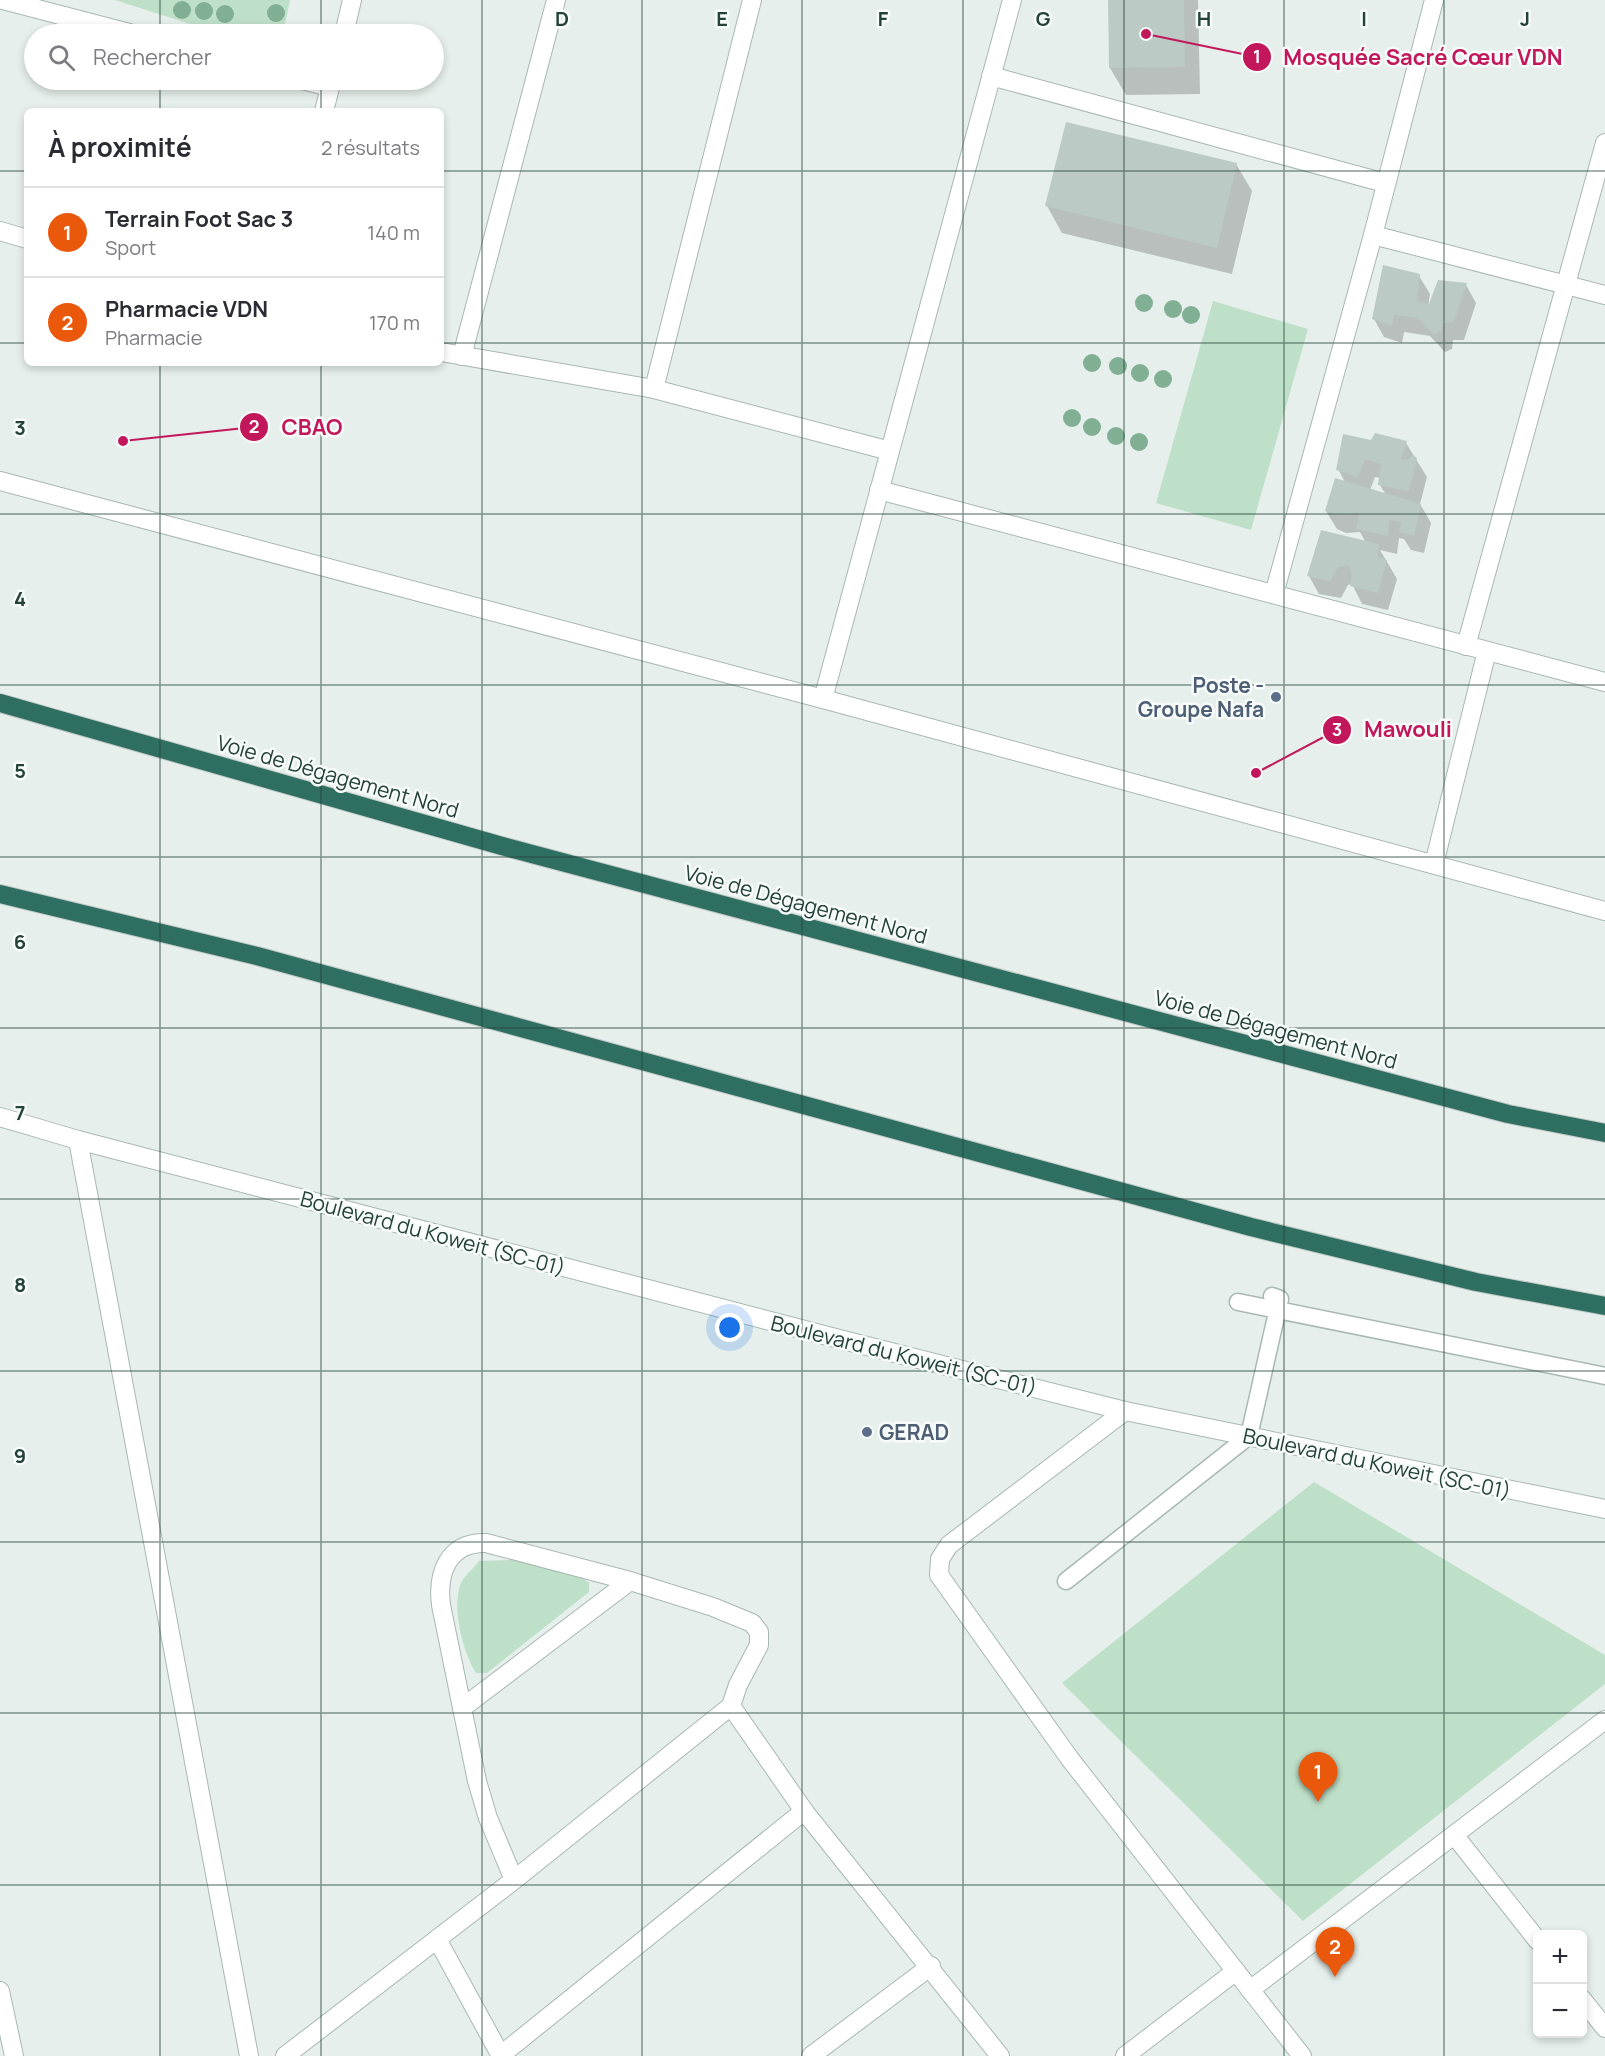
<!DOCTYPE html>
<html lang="fr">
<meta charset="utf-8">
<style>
:root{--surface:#fff;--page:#f7f7f7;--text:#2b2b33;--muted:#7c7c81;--line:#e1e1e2;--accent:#ea580c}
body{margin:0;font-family:Manrope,sans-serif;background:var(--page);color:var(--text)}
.controls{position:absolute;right:18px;bottom:18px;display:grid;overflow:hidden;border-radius:9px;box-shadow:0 3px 9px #0003}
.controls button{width:54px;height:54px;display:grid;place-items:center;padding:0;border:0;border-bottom:2px solid var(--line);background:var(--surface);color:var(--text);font:30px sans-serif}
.you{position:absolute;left:730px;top:1328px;width:21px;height:21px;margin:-15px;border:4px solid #fff;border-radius:50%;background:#1a73e8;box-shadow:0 0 0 9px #1a73e833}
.badge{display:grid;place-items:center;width:39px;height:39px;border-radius:50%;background:var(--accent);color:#fff;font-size:20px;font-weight:700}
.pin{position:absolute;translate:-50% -50px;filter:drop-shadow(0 2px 3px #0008)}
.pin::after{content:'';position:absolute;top:32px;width:21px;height:18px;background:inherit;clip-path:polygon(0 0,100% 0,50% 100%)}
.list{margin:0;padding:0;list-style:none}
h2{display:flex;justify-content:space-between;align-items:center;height:78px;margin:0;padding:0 24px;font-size:26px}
h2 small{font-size:20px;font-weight:400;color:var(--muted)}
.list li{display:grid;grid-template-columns:39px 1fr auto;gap:18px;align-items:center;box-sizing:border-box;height:90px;padding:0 24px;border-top:2px solid var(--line)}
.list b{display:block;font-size:22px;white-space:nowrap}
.list p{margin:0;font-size:20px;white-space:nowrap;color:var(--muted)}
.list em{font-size:20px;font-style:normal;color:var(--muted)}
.icon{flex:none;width:33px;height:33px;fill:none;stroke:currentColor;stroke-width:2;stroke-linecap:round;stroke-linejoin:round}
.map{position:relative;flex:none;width:1605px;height:2056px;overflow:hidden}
.search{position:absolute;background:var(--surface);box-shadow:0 3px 9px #0003;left:24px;top:24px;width:420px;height:66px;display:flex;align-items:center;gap:15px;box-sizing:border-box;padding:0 21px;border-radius:33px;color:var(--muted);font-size:22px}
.panel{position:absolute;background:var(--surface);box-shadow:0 3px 9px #0003;left:24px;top:108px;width:420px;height:258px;border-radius:9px}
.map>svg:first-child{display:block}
.green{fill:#bfe0c8}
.shadow{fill:#0003;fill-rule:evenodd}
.building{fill:#bbcac4}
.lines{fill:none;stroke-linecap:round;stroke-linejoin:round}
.lane-casing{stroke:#a8b8b2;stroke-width:19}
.street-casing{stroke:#a8b8b2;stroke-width:20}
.highway-casing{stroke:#c2cac8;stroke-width:20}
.lane{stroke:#fff;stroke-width:16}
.street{stroke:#fff;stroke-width:18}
.highway{stroke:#2f6f62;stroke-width:18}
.tree{fill:#80af93}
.grid{fill:none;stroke:#24423a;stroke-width:1.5;stroke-opacity:0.55}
.service-dot{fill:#5c6f8a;stroke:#f7fbf9;stroke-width:2}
.labels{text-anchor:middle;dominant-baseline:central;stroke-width:5;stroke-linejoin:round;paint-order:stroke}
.service-label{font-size:21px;font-weight:bold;fill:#4e5e75;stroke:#f7fbf9;text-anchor:end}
.street-label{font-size:21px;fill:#24423a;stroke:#f7fbf9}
.grid-label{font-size:20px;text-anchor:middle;font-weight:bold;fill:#24423a;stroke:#f7fbf9;stroke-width:5;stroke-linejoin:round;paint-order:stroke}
.leader{fill:none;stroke:#c2185b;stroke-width:2}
.callout-dot{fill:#c2185b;stroke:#f7fbf9;stroke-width:2}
.mark-label{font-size:18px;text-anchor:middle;font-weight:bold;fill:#fff}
.callout-label{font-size:22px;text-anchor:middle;font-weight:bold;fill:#c2185b;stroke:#f7fbf9;stroke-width:5;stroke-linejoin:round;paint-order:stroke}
</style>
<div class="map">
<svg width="1605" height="2056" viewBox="0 0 1605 2056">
<rect width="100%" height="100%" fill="#e6efeb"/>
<!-- green -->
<g class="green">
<polygon points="115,0 290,0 283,34 236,34 190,24"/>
<polygon points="1213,301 1308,329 1251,530 1156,503"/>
<polygon points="1314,1482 1605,1655 1605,1684 1303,1921 1062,1683"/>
<path d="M512 1560 579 1576 589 1583V1592L487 1673H476C463 1652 451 1607 461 1583 465 1575 474 1568 479 1561Z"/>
</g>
<!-- shadow -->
<g class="shadow">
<polygon points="1109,0 1198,0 1200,94 1126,95 1110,68"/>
<polygon points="1236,164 1252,191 1232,274 1062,233 1047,206"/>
<polygon points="1419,276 1430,294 1428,307 1466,285 1476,303 1464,340 1453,340 1452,349 1445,352 1430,336 1404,332 1402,343 1384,337 1374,319"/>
<path d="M1372 442 1406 443 1427 477 1420 504 1431 523 1424 553 1411 550 1404 539 1399 538 1397 554 1380 550 1397 579 1388 610 1362 604 1352 584 1348 585 1341 598 1319 594 1309 576 1366 543 1360 532 1346 533 1337 529 1326 511 1345 482 1338 469ZM1375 477 1381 478 1380 485 1386 495 1370 490Z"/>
</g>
<!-- building -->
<g class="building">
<polygon points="1108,0 1184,0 1185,67 1109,68"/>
<polygon points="1066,122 1237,163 1217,248 1045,206"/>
<polygon points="1383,265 1420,274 1417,301 1429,304 1438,280 1467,283 1454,322 1443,323 1442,331 1434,335 1418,318 1394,315 1392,326 1372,319"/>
<polygon points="1375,433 1407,441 1401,459 1407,460 1413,455 1417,458 1409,491 1378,485 1381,464 1365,459 1358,477 1336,470 1343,434 1371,440"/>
<polygon points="1335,478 1421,504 1414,536 1399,532 1401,522 1389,520 1388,536 1356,529 1359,514 1335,515 1325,511"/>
<polygon points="1321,530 1379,544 1378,557 1387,560 1378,593 1350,586 1352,575 1349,566 1338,567 1330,581 1307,576"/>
</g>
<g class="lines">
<defs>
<g id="lane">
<polyline points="1238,1302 1605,1376"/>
<polyline points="1066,1581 1249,1436 1280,1299 1272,1296"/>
</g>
<g id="street">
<polyline points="3,0 133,34"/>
<polyline points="344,34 352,0"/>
<polyline points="991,76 1385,183"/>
<polyline points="302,80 330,87"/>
<polyline points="324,111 332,80"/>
<polyline points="0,231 27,239"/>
<polyline points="1373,235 1605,295"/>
<polyline points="441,352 654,389 890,451"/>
<polyline points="462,356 556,0"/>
<polyline points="654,389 752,0"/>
<polyline points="0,481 823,699 1605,911"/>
<polyline points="879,490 1605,682"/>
<polyline points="1274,594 1373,235 1434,0"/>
<polyline points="1466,646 1605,143"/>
<polyline points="823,699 1012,0"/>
<polyline points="1434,864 1487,651"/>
<polyline points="0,1117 78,1140 843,1340 1125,1411 1605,1509"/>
<polyline points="78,1140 249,2056"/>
<polyline points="1125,1411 949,1545 940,1559 939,1575 1070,1759 1302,2056"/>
<polyline points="731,1706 804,1811 1000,2056"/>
<polyline points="462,1708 630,1581"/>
<polyline points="1455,1836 1538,1941"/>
<polyline points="437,1939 501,2056"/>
<polyline points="1250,1990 1605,1720"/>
<polyline points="0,1991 14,2056"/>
<polyline points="1582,1999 1605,2028"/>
<polyline points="501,2055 804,1811"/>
<path d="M285 2056 514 1880 731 1706 738 1685 759 1645V1632L752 1623 713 1607 630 1581 486 1543C448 1542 437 1573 441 1605L477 1781 488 1818 514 1880"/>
<polyline points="811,2056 931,1966"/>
<polyline points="1125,2056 1236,1971"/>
</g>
<g id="highway">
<polyline points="0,703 502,846 1508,1114 1605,1133"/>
<polyline points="0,894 257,956 1251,1227 1476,1282 1605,1306"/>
</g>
</defs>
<!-- lane casing -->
<use href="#lane" class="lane-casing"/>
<!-- street casing -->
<use href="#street" class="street-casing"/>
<!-- highway casing -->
<use href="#highway" class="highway-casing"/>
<!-- lane -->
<use href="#lane" class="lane"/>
<!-- street -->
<use href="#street" class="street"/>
<!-- highway -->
<use href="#highway" class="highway"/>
</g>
<!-- trees -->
<g class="tree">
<circle cx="182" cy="10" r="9"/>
<circle cx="204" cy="11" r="9"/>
<circle cx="276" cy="13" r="9"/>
<circle cx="225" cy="14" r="9"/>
<circle cx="1144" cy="303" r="9"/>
<circle cx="1173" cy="309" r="9"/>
<circle cx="1191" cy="315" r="9"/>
<circle cx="1092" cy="363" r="9"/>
<circle cx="1118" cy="366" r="9"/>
<circle cx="1140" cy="373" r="9"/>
<circle cx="1163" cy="379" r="9"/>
<circle cx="1072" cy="418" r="9"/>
<circle cx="1092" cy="427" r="9"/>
<circle cx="1116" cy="436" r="9"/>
<circle cx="1139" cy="442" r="9"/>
</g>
<!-- grid -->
<path class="grid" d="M160 0V34M321 0V34M482 0V2056M642 0V2056M802 0V2056M963 0V2056M1124 0V2056M1284 0V2056M1444 0V2056M160 80V111M321 80V111M0 171H27M441 171H1605M0 343H27M441 343H1605M160 363V2056M321 363V2056M0 514H1605M0 685H1605M0 857H1605M0 1028H1605M0 1199H1605M0 1371H1605M0 1542H1605M0 1713H1605M0 1885H1605"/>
<!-- markers -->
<g class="service-dot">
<circle cx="1276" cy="697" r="6"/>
<circle cx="867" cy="1432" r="6"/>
</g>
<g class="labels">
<!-- service labels -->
<g class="service-label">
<text x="1264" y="685">Poste -<tspan x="1264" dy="24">Groupe Nafa</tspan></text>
<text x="879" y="1432" text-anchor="start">GERAD</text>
</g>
<!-- street labels -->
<g class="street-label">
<text transform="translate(338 776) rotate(16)">Voie de Dégagement Nord</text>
<text transform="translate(806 904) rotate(15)">Voie de Dégagement Nord</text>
<text transform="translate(1276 1029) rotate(15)">Voie de Dégagement Nord</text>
<text transform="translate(433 1233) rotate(15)">Boulevard du Koweit (SC-01)</text>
<text transform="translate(904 1355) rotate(14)">Boulevard du Koweit (SC-01)</text>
<text transform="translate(1377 1463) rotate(12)">Boulevard du Koweit (SC-01)</text>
</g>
</g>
<g class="grid-label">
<text x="562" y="26">D</text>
<text x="722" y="26">E</text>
<text x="883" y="26">F</text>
<text x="1043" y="26">G</text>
<text x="1204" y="26">H</text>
<text x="1364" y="26">I</text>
<text x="1525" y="26">J</text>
<text x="20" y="435">3</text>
<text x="20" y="606">4</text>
<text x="20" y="778">5</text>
<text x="20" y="949">6</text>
<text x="20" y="1120">7</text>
<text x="20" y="1292">8</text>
<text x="20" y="1463">9</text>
</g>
<!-- callouts -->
<path class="leader" d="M1146 34L1257 57M123 441L254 427M1256 773L1337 730"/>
<g class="callout-dot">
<circle cx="1146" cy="34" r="6"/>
<circle cx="123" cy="441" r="6"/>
<circle cx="1256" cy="773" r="6"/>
<circle cx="1257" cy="57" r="15"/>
<circle cx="254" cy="427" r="15"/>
<circle cx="1337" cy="730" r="15"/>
</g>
<g class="mark-label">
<text x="1257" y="63">1</text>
<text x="254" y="433">2</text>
<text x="1337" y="736">3</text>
</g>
<g class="callout-label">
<text x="1423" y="65">Mosquée Sacré Cœur VDN</text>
<text x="312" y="435">CBAO</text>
<text x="1408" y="737">Mawouli</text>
</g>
</svg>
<div class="controls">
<button>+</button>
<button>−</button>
</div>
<div class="you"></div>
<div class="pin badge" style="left:1318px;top:1802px">1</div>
<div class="pin badge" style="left:1335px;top:1977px">2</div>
<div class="search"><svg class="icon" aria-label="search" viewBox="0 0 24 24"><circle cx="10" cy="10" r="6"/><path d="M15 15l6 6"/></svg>Rechercher</div>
<section class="panel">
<h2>À proximité<small>2 résultats</small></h2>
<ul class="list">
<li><span class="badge">1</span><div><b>Terrain Foot Sac 3</b><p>Sport</p></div><em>140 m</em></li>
<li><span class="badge">2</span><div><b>Pharmacie VDN</b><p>Pharmacie</p></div><em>170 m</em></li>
</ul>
</section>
</div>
